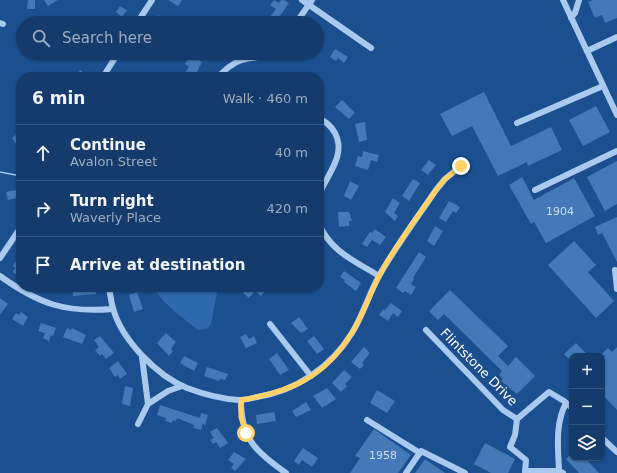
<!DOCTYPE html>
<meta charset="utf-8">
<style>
:root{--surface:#143b6b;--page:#214673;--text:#f1f3f6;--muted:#9dadc1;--line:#33557e}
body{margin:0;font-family:"DejaVu Sans",sans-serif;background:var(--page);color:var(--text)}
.controls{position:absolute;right:12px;bottom:12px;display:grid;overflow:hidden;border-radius:8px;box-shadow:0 1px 3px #0004}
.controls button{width:36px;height:36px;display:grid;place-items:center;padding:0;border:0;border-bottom:1px solid var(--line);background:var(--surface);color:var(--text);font:20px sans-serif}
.stop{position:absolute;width:12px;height:12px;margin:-9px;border:3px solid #ffd166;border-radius:50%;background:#fff}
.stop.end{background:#ffd166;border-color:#fff;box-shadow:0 1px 4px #0008}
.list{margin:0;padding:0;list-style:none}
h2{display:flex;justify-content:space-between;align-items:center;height:52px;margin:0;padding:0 16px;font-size:17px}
h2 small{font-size:13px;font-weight:400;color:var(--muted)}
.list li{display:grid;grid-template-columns:26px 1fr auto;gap:12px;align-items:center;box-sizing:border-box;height:56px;padding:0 16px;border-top:1px solid var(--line)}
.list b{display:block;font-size:15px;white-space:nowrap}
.list p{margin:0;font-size:13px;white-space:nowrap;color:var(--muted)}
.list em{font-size:13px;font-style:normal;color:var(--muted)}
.icon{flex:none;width:22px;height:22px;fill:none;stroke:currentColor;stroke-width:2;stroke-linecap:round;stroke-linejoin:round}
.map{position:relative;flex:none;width:617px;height:473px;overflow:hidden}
.search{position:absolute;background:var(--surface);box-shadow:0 1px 3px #0004;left:16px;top:16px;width:308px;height:44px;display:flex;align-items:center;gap:10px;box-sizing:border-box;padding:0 14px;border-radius:22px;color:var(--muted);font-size:15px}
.panel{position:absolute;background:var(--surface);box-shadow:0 1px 3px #0004;left:16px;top:72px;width:308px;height:220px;border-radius:16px}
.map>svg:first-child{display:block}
.green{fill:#2e69ad}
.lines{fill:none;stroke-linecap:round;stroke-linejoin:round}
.stream{stroke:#9cc4f0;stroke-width:1.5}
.building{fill:#4478b7}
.minor{stroke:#a9c9ee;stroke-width:6}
.route{stroke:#ffd166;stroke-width:5}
.labels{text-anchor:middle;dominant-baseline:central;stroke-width:3;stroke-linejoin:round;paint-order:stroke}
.number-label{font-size:11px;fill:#d0dded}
.street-label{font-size:13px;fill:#fff;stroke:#1b4f8f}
</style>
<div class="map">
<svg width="617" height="473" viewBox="0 0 617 473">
<rect width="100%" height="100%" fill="#1b4f8f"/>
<!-- green -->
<path class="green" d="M153 287H218L211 324 207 329 198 330C182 317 164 305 153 287Z"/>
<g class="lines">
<!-- stream -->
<polyline class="stream" points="0,172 21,176"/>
</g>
<!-- building -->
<g class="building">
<polygon points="28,0 35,0 35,9 27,9"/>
<polygon points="44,0 58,0 48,6"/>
<polygon points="168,0 182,0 178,6"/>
<polygon points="274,0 279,3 281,0 284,0 289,3 275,23 265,23 276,9 270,5"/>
<polygon points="593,0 617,0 617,18 605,23 602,15 595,18 588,2"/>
<polygon points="120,6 127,10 122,17 116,12"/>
<polygon points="158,15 165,19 162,23 153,23"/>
<polygon points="317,26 323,30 317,39"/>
<polygon points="335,49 348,57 344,63 338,58 336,61 330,57"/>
<polygon points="189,57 194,61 196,58 202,62 196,74 194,73 191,77 185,73 189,67 185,64"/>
<polygon points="80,70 86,74 85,77 75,77"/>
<polygon points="484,92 511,146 551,127 562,150 528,166 527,162 498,176 472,126 452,136 440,114"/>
<polygon points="342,100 355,113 349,119 335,107"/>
<polygon points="596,106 610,132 583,146 569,120"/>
<polygon points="365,122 367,140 359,142 355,124"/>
<polygon points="17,134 21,140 21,151 12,138"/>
<polygon points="363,151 379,155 377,162 371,160 368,170 355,166 358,156 362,157"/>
<polygon points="429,160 436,165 428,175 421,170"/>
<polygon points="617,161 617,204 605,211 587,177"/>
<polygon points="522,177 534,200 574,178 595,216 546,243 534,222 531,224 509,185"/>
<polygon points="413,179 420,183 409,201 402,196"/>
<polygon points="350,181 359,186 351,200 344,196"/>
<polygon points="21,189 21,197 8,200 6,192"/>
<polygon points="393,198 400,203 394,213 398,216 395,221 385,212"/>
<polygon points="449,201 460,207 456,213 453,211 446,222 439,218"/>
<polygon points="338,212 349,212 352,221 349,221 349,226 339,227"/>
<polygon points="617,217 617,262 602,233 598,235 595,227"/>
<polygon points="435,226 443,231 434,246 427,241"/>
<polygon points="375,229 386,237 380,245 372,240 367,247 362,244 370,232 372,233"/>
<polygon points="574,241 596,265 588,272 614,301 596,318 548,265"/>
<polygon points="419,252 426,257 413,278 414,279 411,284 416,287 411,295 405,291 403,293 396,288"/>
<polygon points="21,253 21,278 13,272 15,268 13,266"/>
<polygon points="344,271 361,283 356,291 344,282 345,280 340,277"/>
<polygon points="84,287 95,287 96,294 73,296 73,288"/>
<polygon points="248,287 268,287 261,296 255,291 249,298 243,293"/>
<polygon points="450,290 508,346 498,356 508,366 516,357 535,376 517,394 501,381 503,379 499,375 502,371 444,314 438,320 429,311"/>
<polygon points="137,292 143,309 134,312 129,295"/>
<polygon points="0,298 8,304 0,315"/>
<polygon points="391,303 402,311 398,317 393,313 388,321 379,315 383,309 385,310"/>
<polygon points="21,312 28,317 23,326 12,319 16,313 19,315"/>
<polygon points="299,317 308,329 301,333 291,323"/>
<polygon points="41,323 56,328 53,336 51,335 49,341 43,338 45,333 38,331"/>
<polygon points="67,328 71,330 72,328 86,335 82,344 63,337"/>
<polygon points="166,333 176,342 171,349 173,351 169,356 157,343"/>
<polygon points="246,334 249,339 254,336 257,343 246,348 240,337"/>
<polygon points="100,336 114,353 106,359 102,354 100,356 95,350 99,347 94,340"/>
<polygon points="314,336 324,349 317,354 307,341"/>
<polygon points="576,343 589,356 572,356 572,362 564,354"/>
<polygon points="364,347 370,353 362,363 364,365 360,369 351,362"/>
<polygon points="617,347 617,410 602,394 602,359 605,356 602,354 608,348 612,352"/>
<polygon points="277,353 289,370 280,375 269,359"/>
<polygon points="184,356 198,363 194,371 180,363"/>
<polygon points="118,361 127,374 120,379 118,375 115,377 109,368"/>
<polygon points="207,367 228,374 225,380 220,379 219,381 204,376"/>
<polygon points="344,370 352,377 345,384 347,386 341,392 332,383"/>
<polygon points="125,386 133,388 130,406 122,404"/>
<polygon points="327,388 336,399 322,408 313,396"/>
<polygon points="377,390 395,401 387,413 370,403"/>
<polygon points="306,402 311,410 296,417 292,411"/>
<polygon points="160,405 200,418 201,413 208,415 205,426 203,423 201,430 194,428 194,425 177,418 176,421 173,420 172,423 165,421 166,418 157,415"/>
<polygon points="274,412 276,421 257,424 256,415"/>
<polygon points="217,428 228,443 220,448 216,442 213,444 210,440 214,438 210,432"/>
<polygon points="374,429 411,455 398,473 350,473 360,458 355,456"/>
<polygon points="485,443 515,459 508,473 491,473 474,464"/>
<polygon points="303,448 318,458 312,467 302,460 299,465 294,461"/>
<polygon points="234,452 246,459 235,471 231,468 234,464 228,460"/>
<polygon points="572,453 572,458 585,458 599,473 579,473 566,459"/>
<polygon points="425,459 445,473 415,473"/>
</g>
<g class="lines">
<!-- minor -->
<g class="minor">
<polyline points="302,0 371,48"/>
<polyline points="563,0 617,115"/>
<polyline points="571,18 575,13 579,0"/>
<polyline points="0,23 3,24"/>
<polyline points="137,23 152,0"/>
<polyline points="296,23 312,0"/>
<polyline points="587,51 617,37"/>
<polyline points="103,77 118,53"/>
<path d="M218 77C225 70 232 63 242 60 251 57 262 58 271 53"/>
<path d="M319 119C326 121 331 126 335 133 347 155 326 176 319 195"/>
<polyline points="517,123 603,86"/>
<polyline points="535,190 617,151"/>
<path d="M319 224C331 252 355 261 379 276"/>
<polyline points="0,258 21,227"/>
<polyline points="615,270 617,289"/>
<path d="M0 276C39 304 65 313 113 309"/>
<path d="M109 287C110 294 111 301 113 308 121 339 157 376 187 388 203 394 222 399 239 400 245 400 252 398 257 397 296 391 331 367 352 333 363 315 369 294 379 276 396 246 417 218 436 190L445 179 461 166"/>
<polyline points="270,324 311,376"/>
<polyline points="426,330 503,410 517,419"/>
<polyline points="142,357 148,404"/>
<path d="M241 400C241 439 256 452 286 473"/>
<polyline points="367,420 420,453"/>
<polyline points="138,424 148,404 168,391 182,386"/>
<polyline points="602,438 617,452"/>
<polyline points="525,471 559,471 563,473"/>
<path d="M559 471C558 447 555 424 566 403"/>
<polyline points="406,473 421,451 465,473"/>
<polyline points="525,473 526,460 510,447 515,435 517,419 549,392 564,401 572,408"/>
</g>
</g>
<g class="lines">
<!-- route -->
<path class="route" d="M246 433 241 417V400C290 392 324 378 351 334 363 316 369 295 379 276 395 246 417 218 436 190L445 179 461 166"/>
</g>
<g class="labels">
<!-- number labels -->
<g class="number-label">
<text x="560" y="211">1904</text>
<text x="383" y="455">1958</text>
</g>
<!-- street labels -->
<g class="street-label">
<text transform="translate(479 367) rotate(45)">Flintstone Drive</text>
</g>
</g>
</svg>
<div class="controls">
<button>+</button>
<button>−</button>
<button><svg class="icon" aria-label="layers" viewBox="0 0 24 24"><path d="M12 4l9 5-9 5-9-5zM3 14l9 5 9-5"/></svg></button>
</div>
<div class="stop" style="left:246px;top:433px"></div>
<div class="stop end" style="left:461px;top:166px"></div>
<div class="search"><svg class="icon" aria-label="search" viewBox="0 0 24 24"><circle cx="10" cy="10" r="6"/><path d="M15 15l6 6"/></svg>Search here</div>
<section class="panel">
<h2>6 min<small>Walk · 460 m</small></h2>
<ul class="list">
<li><svg class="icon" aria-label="ahead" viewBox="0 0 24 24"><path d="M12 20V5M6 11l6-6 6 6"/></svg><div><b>Continue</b><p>Avalon Street</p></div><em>40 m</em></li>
<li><svg class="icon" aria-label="right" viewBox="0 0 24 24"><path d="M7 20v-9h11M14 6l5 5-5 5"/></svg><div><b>Turn right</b><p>Waverly Place</p></div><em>420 m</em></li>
<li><svg class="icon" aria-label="arrive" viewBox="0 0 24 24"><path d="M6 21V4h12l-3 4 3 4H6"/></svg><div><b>Arrive at destination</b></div></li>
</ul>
</section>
</div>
